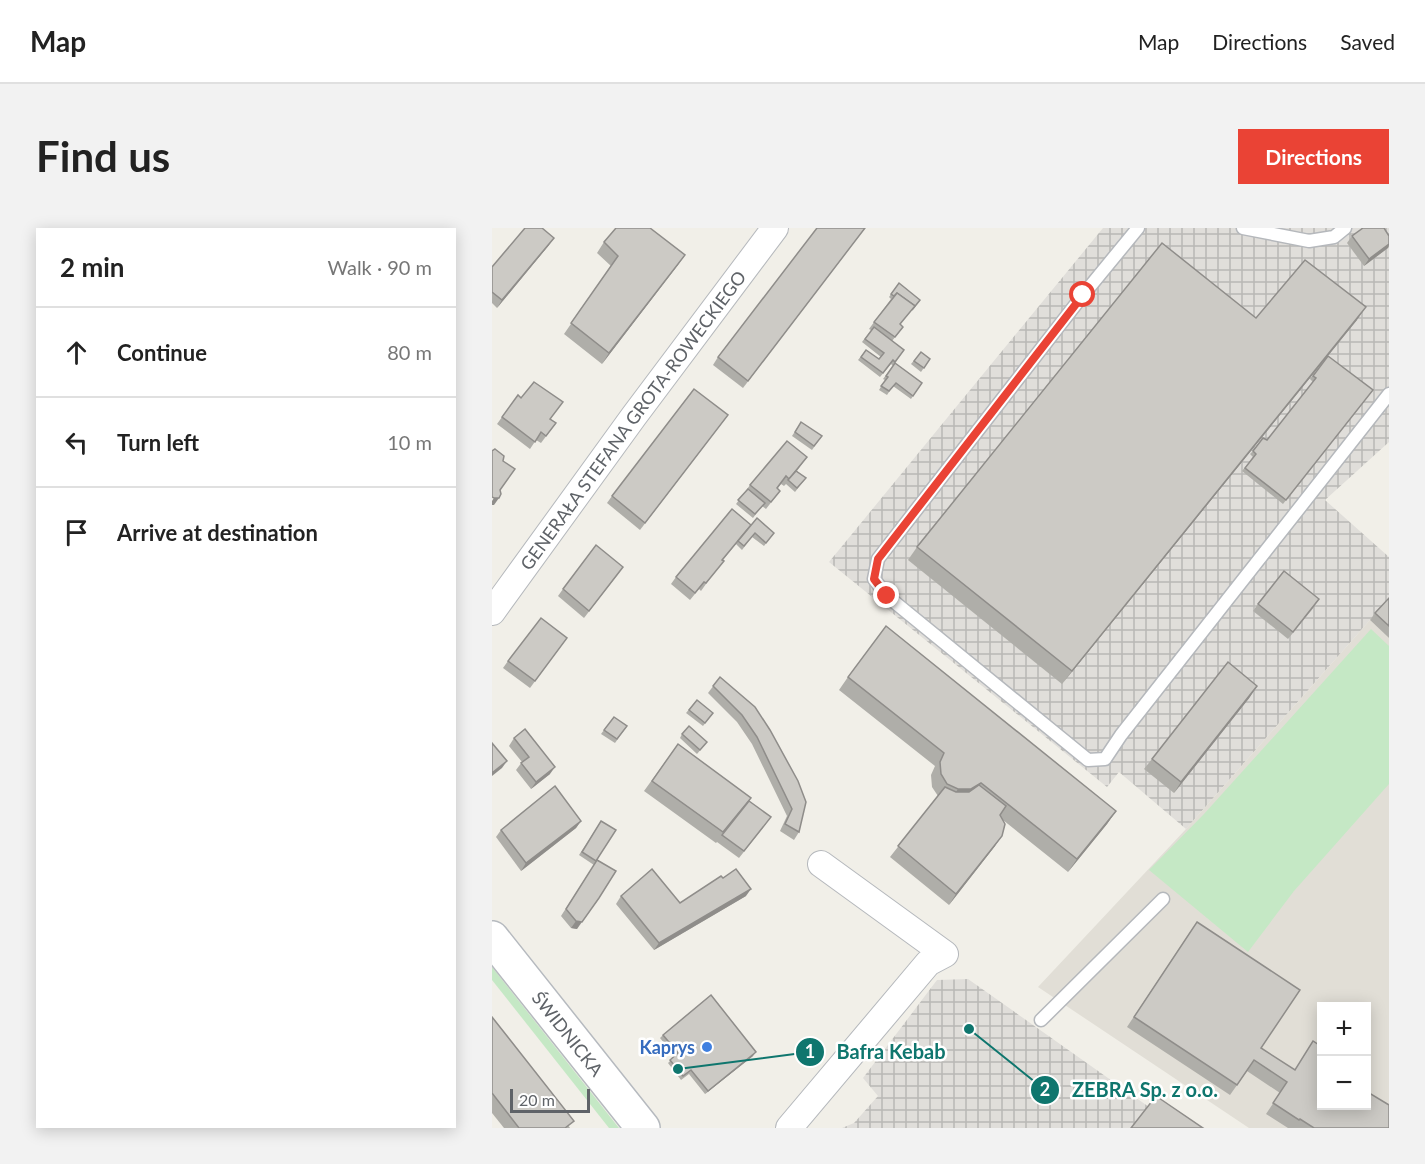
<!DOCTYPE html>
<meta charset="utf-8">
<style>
:root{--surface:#fff;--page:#f2f2f2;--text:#222;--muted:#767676;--line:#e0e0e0;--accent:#ea4335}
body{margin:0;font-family:Lato,sans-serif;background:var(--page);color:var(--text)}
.controls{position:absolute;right:18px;bottom:18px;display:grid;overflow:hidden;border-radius:0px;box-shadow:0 3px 15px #0003}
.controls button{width:54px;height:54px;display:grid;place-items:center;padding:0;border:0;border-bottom:2px solid var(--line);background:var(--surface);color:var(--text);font:30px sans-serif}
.scale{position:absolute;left:18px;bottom:15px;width:80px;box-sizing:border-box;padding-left:6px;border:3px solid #5f6368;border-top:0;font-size:16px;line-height:21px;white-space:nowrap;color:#5f6368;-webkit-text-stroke:4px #fff;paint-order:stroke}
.stop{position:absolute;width:18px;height:18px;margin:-14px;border:4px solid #ea4335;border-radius:50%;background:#fff}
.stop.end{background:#ea4335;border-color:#fff;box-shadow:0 2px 6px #0008}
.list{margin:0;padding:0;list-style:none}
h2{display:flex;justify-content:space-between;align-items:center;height:78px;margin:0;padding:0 24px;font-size:26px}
h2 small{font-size:20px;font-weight:400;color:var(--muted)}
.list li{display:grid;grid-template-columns:39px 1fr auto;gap:18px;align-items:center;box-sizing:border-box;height:90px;padding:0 24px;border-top:2px solid var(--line)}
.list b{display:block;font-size:22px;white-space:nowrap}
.list em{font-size:20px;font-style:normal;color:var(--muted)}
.icon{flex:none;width:33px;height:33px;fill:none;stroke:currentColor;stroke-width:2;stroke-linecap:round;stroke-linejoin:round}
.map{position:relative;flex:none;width:897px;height:900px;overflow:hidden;border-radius:0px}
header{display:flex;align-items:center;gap:36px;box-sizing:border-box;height:84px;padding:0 30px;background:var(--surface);border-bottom:2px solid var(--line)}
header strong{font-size:28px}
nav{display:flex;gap:33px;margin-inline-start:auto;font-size:21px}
.intro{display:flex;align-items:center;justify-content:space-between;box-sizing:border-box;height:144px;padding:0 36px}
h1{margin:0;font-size:42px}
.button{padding:15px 27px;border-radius:0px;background:var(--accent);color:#fff;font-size:21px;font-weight:700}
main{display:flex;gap:36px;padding:0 36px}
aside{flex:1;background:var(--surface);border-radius:0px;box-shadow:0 3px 15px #0003}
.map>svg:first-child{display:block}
.industrial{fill:url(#industrial-grid)}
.education{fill:#e1ded6;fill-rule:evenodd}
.green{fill:#c5e8c5}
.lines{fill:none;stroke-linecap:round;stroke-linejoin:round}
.lane-casing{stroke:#b5b8bc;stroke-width:15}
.street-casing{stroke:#b5b8bc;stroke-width:28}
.secondary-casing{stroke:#b6babf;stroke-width:36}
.lane{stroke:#fff;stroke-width:12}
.street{stroke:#fff;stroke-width:26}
.secondary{stroke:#fff;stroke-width:33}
.wall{fill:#afaea9}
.shaded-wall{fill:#8f8d8a}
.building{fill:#cccac5;stroke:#8f8d8a;stroke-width:1.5}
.route{stroke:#ea4335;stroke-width:8}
.shop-dot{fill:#3f7fe0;stroke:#fff;stroke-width:2}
.labels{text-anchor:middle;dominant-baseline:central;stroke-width:5;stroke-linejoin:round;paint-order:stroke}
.street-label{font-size:18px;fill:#5f6368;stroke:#fff}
.shop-label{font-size:18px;font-weight:bold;fill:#366cbe;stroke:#fff;text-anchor:end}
.leader{fill:none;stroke:#0f766e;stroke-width:2}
.callout-dot{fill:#0f766e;stroke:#fff;stroke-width:2}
.mark-label{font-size:18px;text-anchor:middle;font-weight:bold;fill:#fff}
.callout-label{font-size:20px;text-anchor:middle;font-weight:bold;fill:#0f766e;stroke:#fff;stroke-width:5;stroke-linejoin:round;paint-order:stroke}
</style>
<header>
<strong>Map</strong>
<nav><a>Map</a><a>Directions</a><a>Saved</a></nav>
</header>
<div class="intro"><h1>Find us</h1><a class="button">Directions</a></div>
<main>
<aside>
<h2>2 min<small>Walk · 90 m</small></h2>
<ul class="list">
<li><svg class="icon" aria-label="ahead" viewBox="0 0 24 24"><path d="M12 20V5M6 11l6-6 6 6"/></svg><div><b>Continue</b></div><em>80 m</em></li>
<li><svg class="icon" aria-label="left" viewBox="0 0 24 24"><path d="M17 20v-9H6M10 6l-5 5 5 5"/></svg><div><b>Turn left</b></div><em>10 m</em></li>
<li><svg class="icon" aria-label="arrive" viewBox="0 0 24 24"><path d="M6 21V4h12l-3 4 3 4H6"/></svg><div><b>Arrive at destination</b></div></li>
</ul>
</aside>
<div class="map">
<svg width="897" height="900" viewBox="0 0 897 900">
<defs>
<pattern id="industrial-grid" width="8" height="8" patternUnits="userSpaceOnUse" patternTransform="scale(1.5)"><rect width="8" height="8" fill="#e0deda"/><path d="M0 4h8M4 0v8" fill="none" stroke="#b9b8b5"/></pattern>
</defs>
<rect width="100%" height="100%" fill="#f1efe8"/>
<!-- industrial -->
<g class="industrial">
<polygon points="611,0 897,0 897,214 833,272 897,329 897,372 878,392 694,601 627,544 615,559 337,334"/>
<polygon points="476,751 657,879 689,900 350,900 362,895 386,868 371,850 445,752"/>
</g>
<!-- education -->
<path class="education" d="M878 392 897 410V900H757L546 759 694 601ZM830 778H874V878H830Z"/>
<!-- green -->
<g class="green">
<polygon points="879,401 897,418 897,556 802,663 756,724 657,642 712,586"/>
<polygon points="0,739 127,900 117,900 0,752"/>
</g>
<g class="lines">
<defs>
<g id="lane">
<polyline points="646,0 591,67 386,331 382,351 395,368 596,532 613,531 629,507 897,166"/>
<polyline points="751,0 817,13 842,9 853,0"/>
<polyline points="549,792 671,671"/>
</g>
<g id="street">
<path id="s1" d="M0 384 142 188 283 0"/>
<polyline points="297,900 436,735 453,726 329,636"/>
</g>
<g id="secondary">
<path id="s2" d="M0 710 151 900"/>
</g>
</defs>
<!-- lane casing -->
<use href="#lane" class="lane-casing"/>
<!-- street casing -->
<use href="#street" class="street-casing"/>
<!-- secondary casing -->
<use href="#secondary" class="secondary-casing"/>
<!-- lane -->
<use href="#lane" class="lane"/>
<!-- street -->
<use href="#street" class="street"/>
<!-- secondary -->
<use href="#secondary" class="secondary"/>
</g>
<!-- wall -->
<g class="wall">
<polygon points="373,0 251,160 221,137 226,129"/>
<polygon points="860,8 897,8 897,19 872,38 855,15"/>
<polygon points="112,14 193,27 110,136 72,106 119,38 105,25"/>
<polygon points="57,17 5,80 0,75 0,39"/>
<polygon points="407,55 409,97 411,99 400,113 412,122 403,135 430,155 419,171 401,158 395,167 387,162 393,152 391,151 401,138 399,136 388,149 366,132 374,122 387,131 389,129 370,114 379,102 377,101 399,71 397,69"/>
<polygon points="764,90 865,92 570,456 416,332 425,319"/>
<polygon points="429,124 438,131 429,144 419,136"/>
<polygon points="836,128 881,162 791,276 750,243 761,229 758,226 761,223 775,212 821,154 818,151"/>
<polygon points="26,167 64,195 49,215 44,212 38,221 5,196"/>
<polygon points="236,187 148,302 115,275 120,268"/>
<polygon points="309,194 330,208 320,222 300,208"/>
<polygon points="315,229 305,243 314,250 303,264 294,256 292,258 289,256 285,261 288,263 274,281 270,278 261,290 244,276 258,257"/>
<polygon points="259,297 282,305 272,318 260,309 250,322 244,316 231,332 209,363 207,361 198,372 179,356 184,349"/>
<polygon points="126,346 92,390 66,368 71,361"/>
<polygon points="897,370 897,410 878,392 883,385"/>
<polygon points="766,376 823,378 796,411 761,383"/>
<polygon points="75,410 38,460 11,440 16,433"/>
<polygon points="228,449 278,502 307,604 302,612 288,603 295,588 260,516 245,494 216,465"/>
<polygon points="356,449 624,583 615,596 576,644 511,592 503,618 457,677 398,629 446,568 440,559 439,547 443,538 347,462"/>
<polygon points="758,469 682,565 652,541 660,531"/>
<polygon points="205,472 221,485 211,498 194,485"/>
<polygon points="122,489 135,498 123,515 109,506"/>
<polygon points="190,506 215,514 205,526 188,510"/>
<polygon points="22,510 58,546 39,561 24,542 30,534 17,518"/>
<polygon points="186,516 257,573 274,596 247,630 225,614 224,615 152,563"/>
<polygon points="89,593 84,600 29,643 4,609 9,602"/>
<polygon points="109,593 106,632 85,701 79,700 69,688 102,637 87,627"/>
<polygon points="129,668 188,675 254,668 162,722 124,676"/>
<polygon points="698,704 769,820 830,878 897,900 796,900 774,886 788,865 755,843 738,867 635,799"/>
<polygon points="0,789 78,900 12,900 0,885"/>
<polygon points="171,807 261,828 213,866 197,846 189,852 176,835 183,828 168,810"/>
</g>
<!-- shaded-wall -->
<g class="shaded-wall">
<polygon points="62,10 57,17 5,80 10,72"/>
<polygon points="897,16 896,20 872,38 877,31"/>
<polygon points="193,27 186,37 110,136 117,125"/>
<polygon points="874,79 865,92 570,456 580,443"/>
<polygon points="2,270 7,270 2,277 0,277 0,273"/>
<polygon points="765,458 758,469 682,565 689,554"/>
<polygon points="15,533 10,540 0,548 0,545"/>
<polygon points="63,539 58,546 39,561 44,554"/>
<polygon points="489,555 480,568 457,574 466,561"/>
<polygon points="624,583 615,596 576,644 585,631"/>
<polygon points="89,593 84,600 29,643 34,635"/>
<polygon points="510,608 503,618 457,677 464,666"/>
<polygon points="259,661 254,668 162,722 167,715"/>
<polygon points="102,677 85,701 79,700 84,693"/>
<polygon points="264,824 261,828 213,866 216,863"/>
</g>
<!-- building -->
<g class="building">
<polygon points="33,0 50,0 62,10 10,72 0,64 0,39"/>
<polygon points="124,0 158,0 193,27 117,125 79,95 126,28 112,14"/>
<polygon points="325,0 373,0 256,153 226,129"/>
<polygon points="871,0 892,0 897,8 897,16 877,31 860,8"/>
<polygon points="670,15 764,90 813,32 874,79 580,443 425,319"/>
<polygon points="407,55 428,72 420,82 423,78 405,65 402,68 399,66"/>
<polygon points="405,65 423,78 408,96 411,99 403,109 382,94"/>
<polygon points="382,99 412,122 403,134 401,132 391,145 369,129 374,122 387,131 392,125 373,111"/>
<polygon points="429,124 438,131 432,140 422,133"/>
<polygon points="836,128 881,162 794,272 753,240 764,226 761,223 771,210 775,212 824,150 821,148"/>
<polygon points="403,135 430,155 421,168 404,155 397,163 389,158 396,149 394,148"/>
<polygon points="42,154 71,174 58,191 64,195 54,208 49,204 43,214 10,189 26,167 29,170"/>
<polygon points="202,161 236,187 153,295 120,268"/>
<polygon points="309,194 330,208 322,218 303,204"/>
<polygon points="295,213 315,229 297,251 294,248 285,260 288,263 279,274 258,257"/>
<polygon points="3,221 12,228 11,233 23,241 8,262 9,266 7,270 2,270 0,269 0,223"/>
<polygon points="304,243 314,250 305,260 296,252"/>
<polygon points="256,261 273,275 263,286 246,272"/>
<polygon points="240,281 259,297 230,332 232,333 214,355 212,354 203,365 184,349"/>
<polygon points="265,290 282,305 274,315 263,305 252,318 246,313"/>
<polygon points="104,317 131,339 97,383 71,361"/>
<polygon points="792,343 827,371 801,404 766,376"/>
<polygon points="897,370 897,398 883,385"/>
<polygon points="49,390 75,410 43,453 16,433"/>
<polygon points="394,398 624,583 585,631 489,555 479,561 466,561 455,556 449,546 448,534 452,525 356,449"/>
<polygon points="736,434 765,458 689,554 660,531"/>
<polygon points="228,449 263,479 278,502 306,553 314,574 307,604 293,596 300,581 265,509 250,487 221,458"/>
<polygon points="205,472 221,485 213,495 197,482"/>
<polygon points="122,489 135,498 125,511 112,502"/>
<polygon points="197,498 215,514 208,522 190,506"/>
<polygon points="33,501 63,539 44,554 29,535 37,529 22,510"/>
<polygon points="0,515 15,533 0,545"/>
<polygon points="186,516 259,570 231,604 160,553"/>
<polygon points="487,557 514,578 508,587 513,596 510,608 464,666 406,618 453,559 464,564 477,564"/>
<polygon points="63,558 89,593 34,635 9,602"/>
<polygon points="257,573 279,589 252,623 230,607"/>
<polygon points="109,593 124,602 104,633 90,624"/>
<polygon points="105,632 124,643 107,670 90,694 84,693 74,681"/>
<polygon points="160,641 188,675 229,648 231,650 244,641 259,661 167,715 129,668"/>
<polygon points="705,694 808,762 769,820 803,842 821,813 830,819 830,878 874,878 874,863 897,877 897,900 822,900 808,891 807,892 781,875 795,854 762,832 745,857 642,789"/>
<polygon points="219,767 264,824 216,863 199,842 191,848 178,832 186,825 171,807"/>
<polygon points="0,789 82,893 73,900 27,900 0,865"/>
<polygon points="664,868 711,900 639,900"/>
</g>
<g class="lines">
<!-- route -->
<polyline class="route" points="395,368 382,351 386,331 591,67"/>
</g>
<!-- markers -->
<circle class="shop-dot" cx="215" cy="819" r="6"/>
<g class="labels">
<!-- street labels -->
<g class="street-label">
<text stroke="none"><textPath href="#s1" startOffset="238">GENERAŁA STEFANA GROTA-ROWECKIEGO</textPath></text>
<text stroke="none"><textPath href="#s2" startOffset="122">ŚWIDNICKA</textPath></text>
</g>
<!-- shop labels -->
<g class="shop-label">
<text x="203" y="819">Kaprys</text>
</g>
</g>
<!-- callouts -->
<path class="leader" d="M186 841L318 824M477 801L553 862"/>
<g class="callout-dot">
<circle cx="186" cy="841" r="6"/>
<circle cx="477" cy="801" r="6"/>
<circle cx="318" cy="824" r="15"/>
<circle cx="553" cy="862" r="15"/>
</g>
<g class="mark-label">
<text x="318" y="830">1</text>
<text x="553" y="868">2</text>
</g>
<g class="callout-label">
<text x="399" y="831">Bafra Kebab</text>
<text x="653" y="869">ZEBRA Sp. z o.o.</text>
</g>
</svg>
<div class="controls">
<button>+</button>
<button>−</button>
</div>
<div class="scale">20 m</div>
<div class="stop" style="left:591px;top:67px"></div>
<div class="stop end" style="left:395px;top:368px"></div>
</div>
</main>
